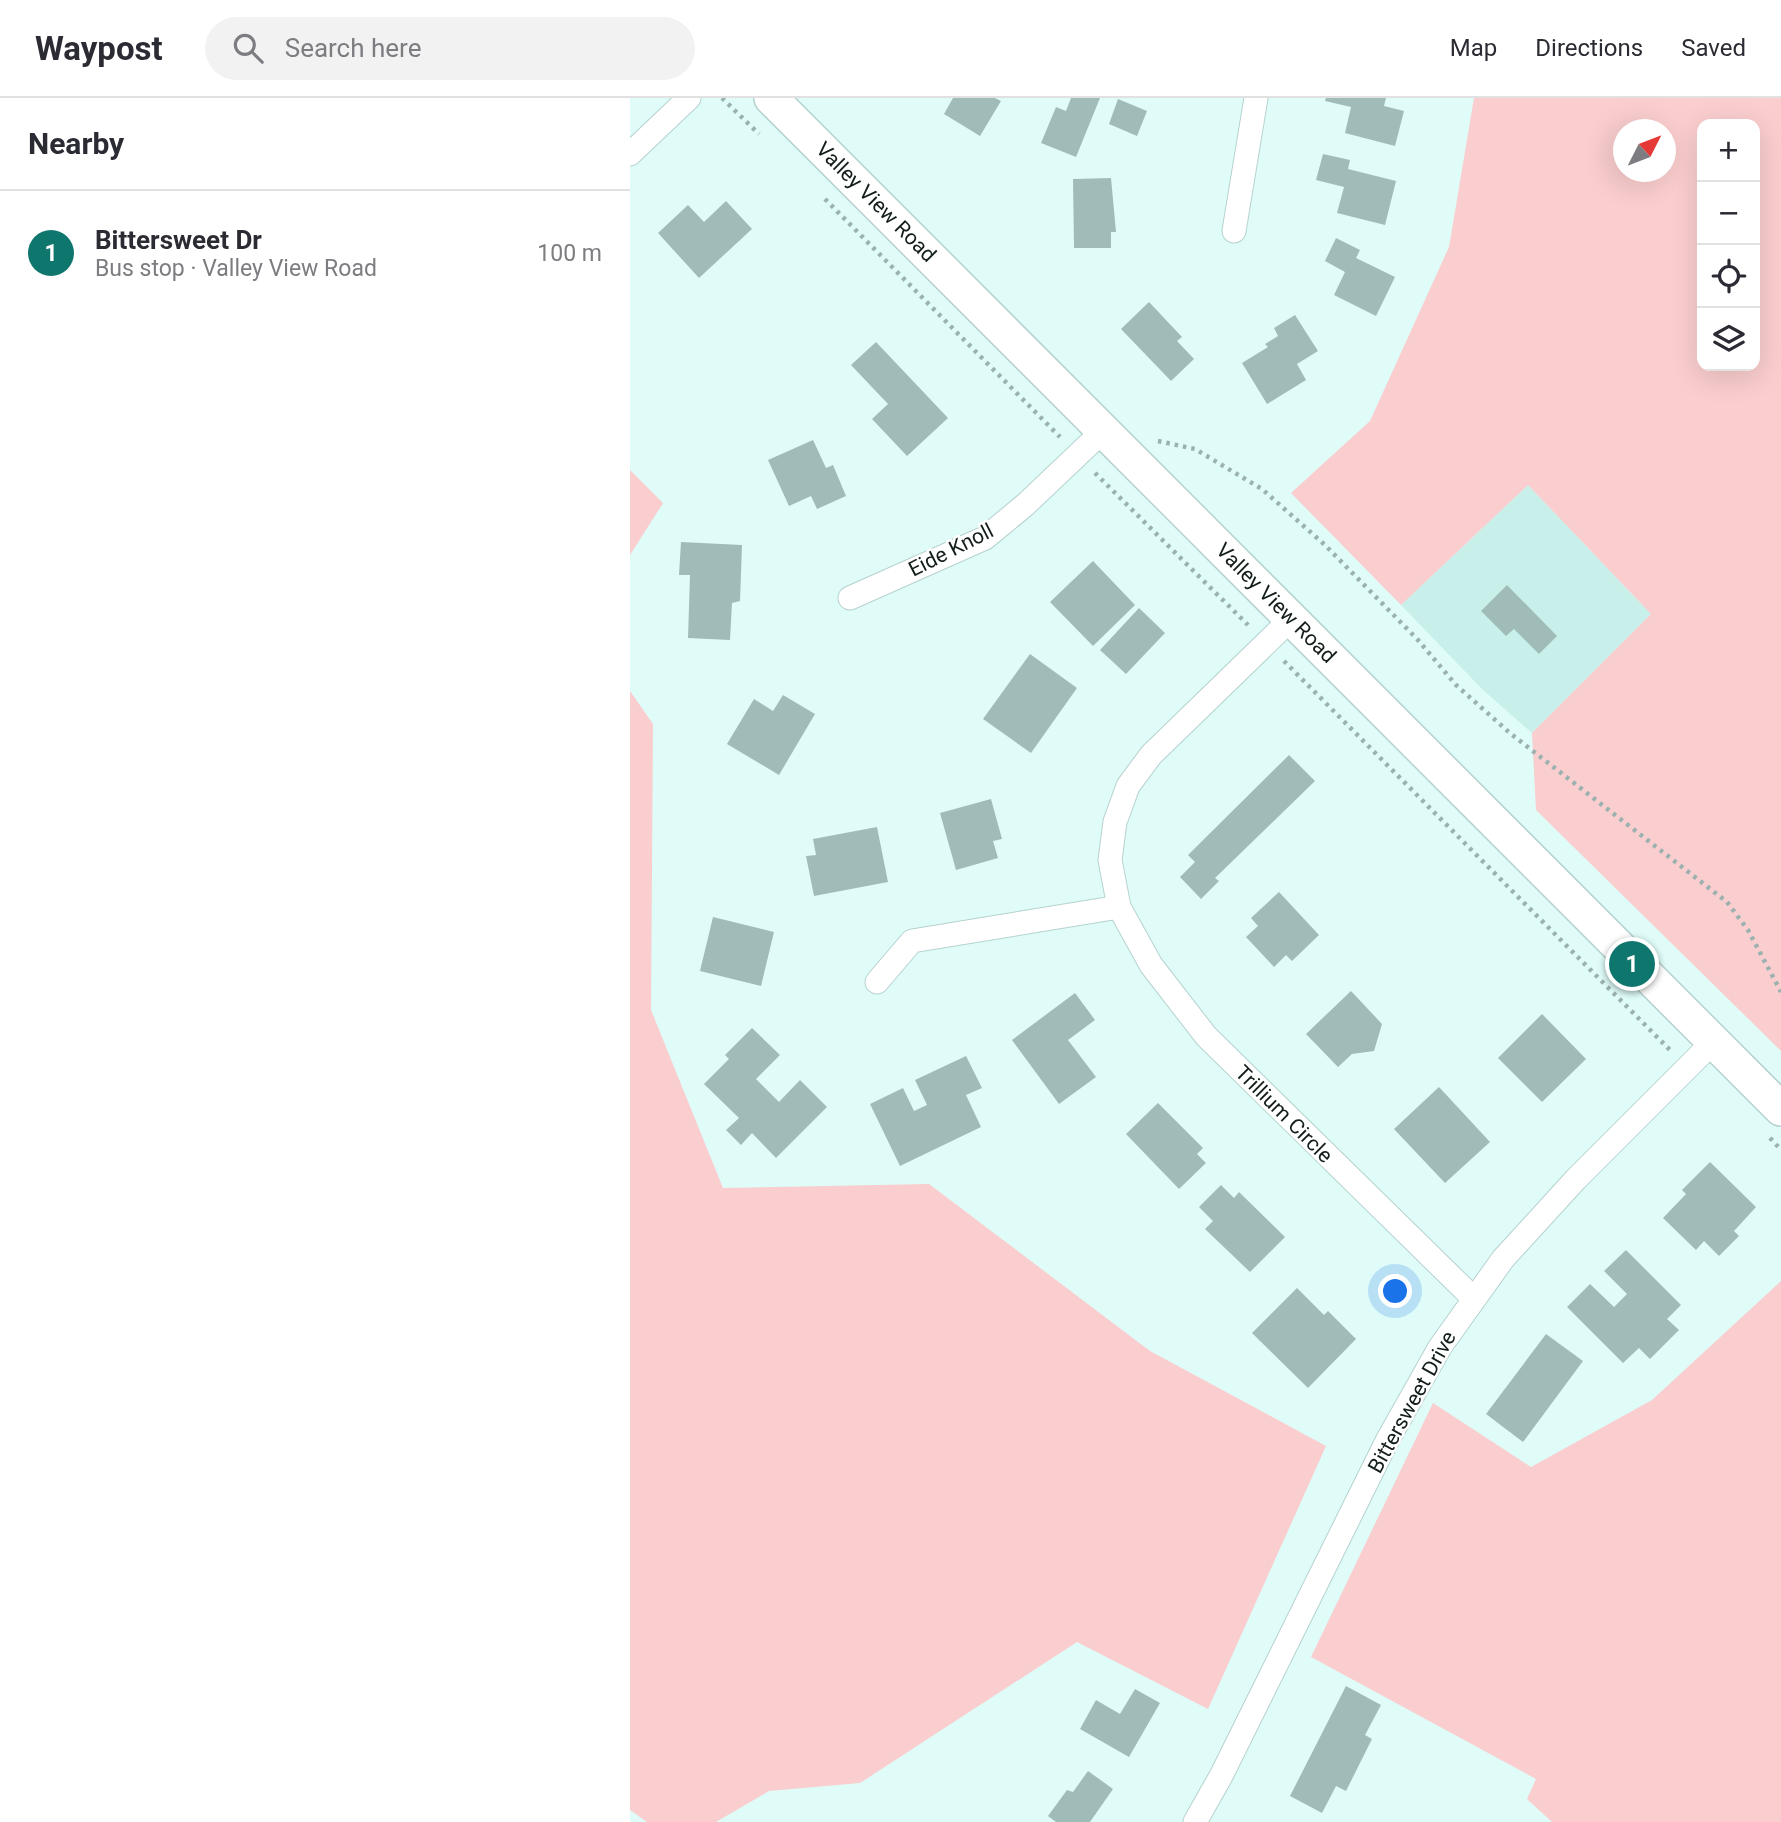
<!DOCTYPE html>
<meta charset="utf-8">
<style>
:root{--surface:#fff;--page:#f2f2f3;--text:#2b2b33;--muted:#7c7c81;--line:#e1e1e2;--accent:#0f766e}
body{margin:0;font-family:Roboto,sans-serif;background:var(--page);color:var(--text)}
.controls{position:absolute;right:21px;top:21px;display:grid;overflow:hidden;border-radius:14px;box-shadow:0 7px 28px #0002}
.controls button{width:63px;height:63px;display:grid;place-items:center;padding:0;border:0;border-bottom:2px solid var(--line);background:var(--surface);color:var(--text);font:35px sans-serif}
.compass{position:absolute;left:983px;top:21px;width:63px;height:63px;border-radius:50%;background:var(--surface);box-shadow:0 7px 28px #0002;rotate:48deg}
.you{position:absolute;left:766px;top:1194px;width:24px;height:24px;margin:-18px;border:5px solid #fff;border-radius:50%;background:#1a73e8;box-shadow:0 0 0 10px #1a73e833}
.badge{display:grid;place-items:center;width:46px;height:46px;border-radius:50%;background:var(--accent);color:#fff;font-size:23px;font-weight:700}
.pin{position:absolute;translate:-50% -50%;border:4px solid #fff;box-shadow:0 2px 7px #0006}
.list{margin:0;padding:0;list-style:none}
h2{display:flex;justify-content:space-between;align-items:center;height:91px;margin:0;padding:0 28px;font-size:30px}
h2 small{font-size:23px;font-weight:400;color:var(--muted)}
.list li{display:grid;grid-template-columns:46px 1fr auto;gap:21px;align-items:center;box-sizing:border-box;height:126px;padding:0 28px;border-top:2px solid var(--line)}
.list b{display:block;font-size:26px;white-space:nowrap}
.list p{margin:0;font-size:23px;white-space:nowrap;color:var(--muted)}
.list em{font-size:23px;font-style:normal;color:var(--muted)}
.icon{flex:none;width:38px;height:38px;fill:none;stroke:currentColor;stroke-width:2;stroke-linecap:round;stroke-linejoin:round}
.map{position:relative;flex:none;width:1151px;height:1724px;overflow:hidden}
header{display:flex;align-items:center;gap:42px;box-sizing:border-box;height:98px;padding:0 35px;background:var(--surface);border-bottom:2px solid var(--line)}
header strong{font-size:33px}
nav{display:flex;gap:38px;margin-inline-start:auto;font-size:24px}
.search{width:490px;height:63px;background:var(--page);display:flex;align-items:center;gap:18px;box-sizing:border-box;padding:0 24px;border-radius:38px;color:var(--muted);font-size:26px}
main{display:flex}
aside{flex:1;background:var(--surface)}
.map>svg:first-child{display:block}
.built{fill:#c9efeb}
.green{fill:#facdce;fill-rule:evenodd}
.building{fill:#a0bcb9}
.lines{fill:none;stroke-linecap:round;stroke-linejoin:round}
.minor-casing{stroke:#b6d2cf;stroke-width:25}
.secondary-casing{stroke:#b6d2cf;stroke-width:36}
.path{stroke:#9bb1af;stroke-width:4.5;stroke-dasharray:3.5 5;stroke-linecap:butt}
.minor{stroke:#fff;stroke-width:23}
.secondary{stroke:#fff;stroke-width:33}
.labels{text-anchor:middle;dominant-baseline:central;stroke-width:5;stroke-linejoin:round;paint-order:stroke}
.street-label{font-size:21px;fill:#131d1c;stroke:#fff}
</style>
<header>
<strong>Waypost</strong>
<div class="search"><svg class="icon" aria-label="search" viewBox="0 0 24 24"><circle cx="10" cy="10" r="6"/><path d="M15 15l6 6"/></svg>Search here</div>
<nav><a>Map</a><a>Directions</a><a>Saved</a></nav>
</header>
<main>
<aside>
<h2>Nearby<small></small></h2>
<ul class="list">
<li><span class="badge">1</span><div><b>Bittersweet Dr</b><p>Bus stop · Valley View Road</p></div><em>100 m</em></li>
</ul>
</aside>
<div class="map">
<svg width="1151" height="1724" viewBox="0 0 1151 1724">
<rect width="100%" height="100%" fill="#dffcf9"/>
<!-- built -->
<polygon class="built" points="898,387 1021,516 902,635 853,592 771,507"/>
<!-- green -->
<g class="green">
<path d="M844 0H1151V953L906 712 902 635 1021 516 898 387 771 507 661 395 740 323 819 149ZM1072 26H1125V268H1072ZM993 32H1036V74H993Z"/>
<polygon points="0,372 33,405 0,457"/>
<polygon points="0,593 23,626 21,912 93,1090 299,1086 520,1253 696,1348 578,1611 447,1544 230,1685 139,1693 86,1724 17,1724 0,1712"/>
<polygon points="1151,1183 1151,1724 922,1724 897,1701 906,1681 681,1559 803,1305 901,1369 1022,1302"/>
</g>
<!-- building -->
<g class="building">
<polygon points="323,0 365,0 371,3 350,38 314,16"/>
<polygon points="441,0 470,0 446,59 411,45 426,9 436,13"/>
<polygon points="696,0 756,0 754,8 774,13 765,48 715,35 721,9 695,3"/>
<polygon points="488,1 517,13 507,38 479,26"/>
<polygon points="693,56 720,62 718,71 766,83 755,127 707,115 714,89 686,82"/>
<polygon points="481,80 486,134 481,134 481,150 444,150 443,81"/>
<polygon points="96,103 122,131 69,180 28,135 58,107 74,124"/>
<polygon points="706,140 730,152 726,160 765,179 746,218 704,197 715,174 695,163"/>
<polygon points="519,204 552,239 547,243 564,261 541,283 491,231"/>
<polygon points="665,217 688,253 667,266 676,282 637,306 612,265 638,249 635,246 648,238 644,230"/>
<polygon points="246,244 318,320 277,358 242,321 258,306 221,267"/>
<polygon points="183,342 196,370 203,367 216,398 187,411 181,398 159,408 138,362"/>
<polygon points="51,444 112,447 110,503 102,505 100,542 58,540 60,477 49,477"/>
<polygon points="463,463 505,507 463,548 420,504"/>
<polygon points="877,487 927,538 909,556 884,531 876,538 851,513"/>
<polygon points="509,510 535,535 496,576 470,552"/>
<polygon points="400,556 447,590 401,655 353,621"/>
<polygon points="153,597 185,616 149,677 97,646 124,601 143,613"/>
<polygon points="659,657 685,683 585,780 589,783 571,801 550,779 565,764 558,757"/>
<polygon points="361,701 372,741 363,743 368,760 326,772 310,715"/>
<polygon points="247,729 258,784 184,798 176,758 186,757 183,741"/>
<polygon points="649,794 689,837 662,863 656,857 644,869 616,839 628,828 621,820"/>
<polygon points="83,819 144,834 131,888 70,873"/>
<polygon points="721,893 752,926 744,953 722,956 708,969 676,936"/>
<polygon points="445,895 465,922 438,942 466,979 429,1006 382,942"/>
<polygon points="912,916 956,961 912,1004 868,960"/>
<polygon points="122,930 150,957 126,981 149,1004 170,982 197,1009 146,1060 122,1035 111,1047 96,1032 109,1020 74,986 99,961 95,957"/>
<polygon points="336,958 352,990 336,997 351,1029 270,1068 240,1006 273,990 284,1013 297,1007 285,982"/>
<polygon points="809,989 860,1044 815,1085 764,1031"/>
<polygon points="528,1005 573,1050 567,1056 576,1065 549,1091 496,1036"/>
<polygon points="1080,1064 1126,1109 1104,1133 1109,1138 1089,1158 1074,1143 1066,1152 1033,1120 1056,1096 1052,1092"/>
<polygon points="591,1087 604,1100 609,1094 655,1139 620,1174 575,1131 583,1123 569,1109"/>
<polygon points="996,1152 1051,1207 1037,1221 1049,1232 1020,1261 1009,1250 993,1265 937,1209 960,1186 984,1209 997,1196 974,1173"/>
<polygon points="667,1190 694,1217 698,1213 726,1241 678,1290 622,1235"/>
<polygon points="916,1236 953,1263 893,1344 856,1316"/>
<polygon points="716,1588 751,1607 735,1637 742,1641 716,1693 706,1688 692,1715 660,1698"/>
<polygon points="505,1591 530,1605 499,1659 450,1631 466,1602 490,1616"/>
<polygon points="458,1673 483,1691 460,1724 426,1724 418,1718 437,1692 443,1694"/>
</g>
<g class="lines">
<defs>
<g id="minor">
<polyline points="0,56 59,0"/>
<polyline points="604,133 626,0"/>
<polyline points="220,500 355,440 395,407 474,332"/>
<polyline points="661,521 521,657 498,688 485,724 480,762 489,809 521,867 576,938 844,1201"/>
<polyline points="247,884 282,843 489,809"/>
<polyline points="565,1724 591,1678 757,1343 810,1249 873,1161 946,1081 1083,944"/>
</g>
<polyline id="secondary" points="141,0 1151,1011"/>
</defs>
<!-- minor casing -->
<use href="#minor" class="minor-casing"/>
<!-- secondary casing -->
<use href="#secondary" class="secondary-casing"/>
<!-- path -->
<g class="path">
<polyline points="92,0 129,36"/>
<polyline points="195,101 430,339"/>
<polyline points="528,343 565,351 632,391 695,447 788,542 826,587 881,636 1097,804 1118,832 1151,894"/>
<polyline points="465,375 618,527"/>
<polyline points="654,563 1040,952"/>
<polyline points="1140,1040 1151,1052"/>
</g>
<!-- minor -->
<use href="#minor" class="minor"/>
<!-- secondary -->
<use href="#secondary" class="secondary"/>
</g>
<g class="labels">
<!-- street labels -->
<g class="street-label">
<text transform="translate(246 104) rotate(45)">Valley View Road</text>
<text transform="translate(321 452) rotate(-27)">Eide Knoll</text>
<text transform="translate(646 505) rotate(45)">Valley View Road</text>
<text transform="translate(654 1016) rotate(45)">Trillium Circle</text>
<text transform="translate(782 1304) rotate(-61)">Bittersweet Drive</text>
</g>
</g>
</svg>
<div class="controls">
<button>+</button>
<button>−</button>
<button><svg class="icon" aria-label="locate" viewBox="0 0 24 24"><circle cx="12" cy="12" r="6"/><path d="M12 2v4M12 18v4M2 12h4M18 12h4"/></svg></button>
<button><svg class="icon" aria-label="layers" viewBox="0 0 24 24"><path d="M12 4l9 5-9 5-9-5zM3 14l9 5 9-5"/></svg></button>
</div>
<svg class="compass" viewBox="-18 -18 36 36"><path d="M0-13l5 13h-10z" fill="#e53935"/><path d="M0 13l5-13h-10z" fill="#7c7c81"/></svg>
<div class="you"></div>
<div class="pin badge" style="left:1002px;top:866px">1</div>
</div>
</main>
